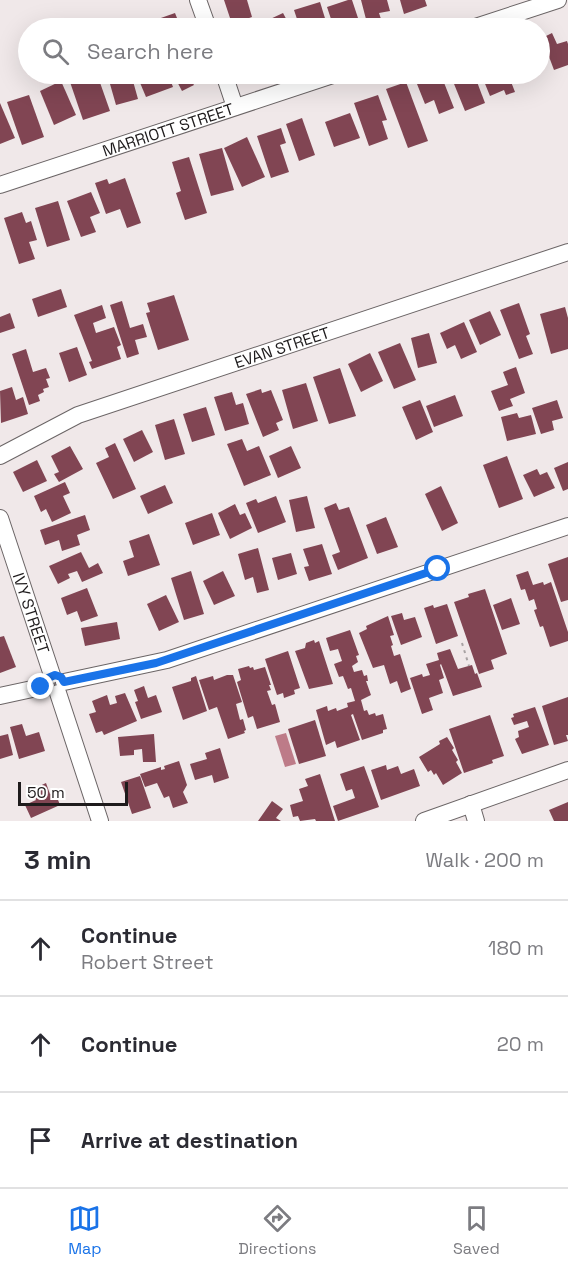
<!DOCTYPE html>
<meta charset="utf-8">
<style>
:root{--surface:#fff;--page:#f7f7f7;--text:#2b2b33;--muted:#7c7c81;--line:#e1e1e2;--accent:#1a73e8}
body{margin:0;font-family:"Space Grotesk",sans-serif;background:var(--page);color:var(--text)}
.scale{position:absolute;left:18px;bottom:15px;width:110px;box-sizing:border-box;padding-left:6px;border:3px solid #1e1b1c;border-top:0;font-size:16px;line-height:21px;white-space:nowrap;color:#1e1b1c;-webkit-text-stroke:4px #fff;paint-order:stroke}
.stop{position:absolute;width:18px;height:18px;margin:-14px;border:4px solid #1a73e8;border-radius:50%;background:#fff}
.stop.end{background:#1a73e8;border-color:#fff;box-shadow:0 2px 6px #0008}
.list{margin:0;padding:0;list-style:none}
h2{display:flex;justify-content:space-between;align-items:center;height:78px;margin:0;padding:0 24px;font-size:26px}
h2 small{font-size:20px;font-weight:400;color:var(--muted)}
.list li{display:grid;grid-template-columns:39px 1fr auto;gap:18px;align-items:center;box-sizing:border-box;height:96px;padding:0 24px;border-top:2px solid var(--line)}
.list b{display:block;font-size:22px;white-space:nowrap}
.list p{margin:0;font-size:20px;white-space:nowrap;color:var(--muted)}
.list em{font-size:20px;font-style:normal;color:var(--muted)}
.icon{flex:none;width:33px;height:33px;fill:none;stroke:currentColor;stroke-width:2;stroke-linecap:round;stroke-linejoin:round}
.map{position:relative;flex:none;width:568px;height:821px;overflow:hidden}
.search{position:absolute;background:var(--surface);box-shadow:0 6px 24px #0002;left:18px;right:18px;top:18px;height:66px;display:flex;align-items:center;gap:15px;box-sizing:border-box;padding:0 21px;border-radius:33px;color:var(--muted);font-size:22px}
.sheet{height:366px;background:var(--surface)}
nav{display:flex;justify-content:space-around;align-items:center;box-sizing:border-box;height:84px;border-top:2px solid var(--line);background:var(--surface);font-size:16px;color:var(--muted)}
nav a{display:grid;justify-items:center;gap:3px}
nav .on{color:var(--accent)}
.map>svg:first-child{display:block}
.water{fill:#bd7b88}
.building{fill:#814553}
.lines{fill:none;stroke-linecap:round;stroke-linejoin:round}
.minor-casing{stroke:#6b6566;stroke-width:18}
.path{stroke:#a8a2a3;stroke-width:2;stroke-dasharray:3 4.5;stroke-linecap:butt}
.minor{stroke:#fff;stroke-width:16}
.route{stroke:#1a73e8;stroke-width:8}
.labels{text-anchor:middle;dominant-baseline:central;stroke-width:6;stroke-linejoin:round;paint-order:stroke}
.street-label{font-size:16px;fill:#1e1b1c;stroke:#fff}
</style>
<div class="map">
<svg width="568" height="821" viewBox="0 0 568 821">
<rect width="100%" height="100%" fill="#f0e8e9"/>
<!-- water -->
<polygon class="water" points="286,733 296,764 285,767 275,736"/>
<!-- building -->
<g class="building">
<polygon points="224,0 247,0 252,17 232,24"/>
<polygon points="348,0 352,0 361,27 334,28 327,7"/>
<polygon points="361,0 387,0 390,11 379,13 381,19 367,23"/>
<polygon points="400,0 425,0 427,6 404,14"/>
<polygon points="320,2 328,28 300,28 294,10"/>
<polygon points="175,13 181,28 162,28 158,19"/>
<polygon points="283,13 291,28 270,28 266,21"/>
<polygon points="552,33 557,44 567,41 568,44 568,65 554,70 542,38"/>
<polygon points="93,74 97,74 110,111 83,120 70,82"/>
<polygon points="117,74 131,74 138,99 116,105 108,77 117,75"/>
<polygon points="150,74 168,74 173,87 146,97 138,78"/>
<polygon points="173,74 205,74 191,80 194,85 182,91"/>
<polygon points="450,74 474,74 485,103 465,111"/>
<polygon points="481,74 508,74 515,92 506,95 504,90 490,96"/>
<polygon points="441,75 454,108 439,114 434,100 425,104 417,84"/>
<polygon points="61,81 76,115 54,125 40,91"/>
<polygon points="406,82 428,141 408,148 386,89"/>
<polygon points="29,95 44,137 22,145 7,102"/>
<polygon points="378,95 387,120 382,121 388,139 369,146 354,103"/>
<polygon points="0,103 15,138 0,144"/>
<polygon points="350,113 360,138 334,147 325,122"/>
<polygon points="302,118 315,155 299,161 286,124"/>
<polygon points="281,128 286,143 280,145 289,172 271,178 257,136"/>
<polygon points="247,137 265,177 242,187 224,148"/>
<polygon points="222,148 234,190 211,196 199,154"/>
<polygon points="189,157 207,213 185,220 176,193 181,191 172,162"/>
<polygon points="125,178 141,223 127,228 120,209 106,214 95,183 107,179 109,184"/>
<polygon points="91,192 100,213 90,217 96,232 81,237 67,201"/>
<polygon points="58,201 70,240 47,247 35,208"/>
<polygon points="22,212 26,223 31,221 37,240 29,242 35,259 19,264 4,218"/>
<polygon points="61,289 67,307 38,317 32,299"/>
<polygon points="174,295 189,340 158,350 146,313 150,312 147,303"/>
<polygon points="122,301 130,328 143,324 147,337 135,340 139,354 127,358 110,305"/>
<polygon points="519,303 530,334 526,336 533,354 519,359 500,310"/>
<polygon points="102,305 106,318 93,323 96,333 114,327 121,345 117,347 121,359 92,369 89,362 92,361 74,315"/>
<polygon points="565,307 568,318 568,349 551,354 540,314"/>
<polygon points="490,311 501,335 480,345 469,320"/>
<polygon points="10,313 15,328 0,333 0,317"/>
<polygon points="464,322 477,352 461,359 455,345 447,349 440,333"/>
<polygon points="429,333 437,363 418,368 411,338"/>
<polygon points="400,343 416,380 394,389 378,352"/>
<polygon points="77,347 87,375 69,382 59,353"/>
<polygon points="26,349 33,372 46,368 50,378 46,379 49,387 43,389 44,392 38,395 40,401 29,405 12,354"/>
<polygon points="370,353 383,381 361,392 348,364"/>
<polygon points="516,367 525,393 510,399 513,406 499,411 491,391 508,385 503,372"/>
<polygon points="340,368 356,416 329,424 313,377"/>
<polygon points="306,383 318,421 293,429 282,390"/>
<polygon points="12,387 16,400 23,397 28,414 1,423 0,391"/>
<polygon points="261,389 262,393 271,390 283,420 276,423 279,430 263,437 246,394"/>
<polygon points="232,392 236,405 243,403 249,424 225,431 214,397"/>
<polygon points="455,395 463,416 434,427 426,406"/>
<polygon points="420,400 433,432 416,440 402,407"/>
<polygon points="557,400 563,418 552,421 554,430 541,434 532,408"/>
<polygon points="206,407 215,435 192,442 183,414"/>
<polygon points="517,413 519,418 531,415 536,434 507,441 501,417"/>
<polygon points="174,419 185,454 165,460 155,425"/>
<polygon points="142,430 153,452 134,462 123,439"/>
<polygon points="242,439 247,451 259,446 271,475 244,486 227,444"/>
<polygon points="115,443 136,489 113,499 96,463 109,457 105,448"/>
<polygon points="70,446 83,469 59,482 54,474 59,472 51,456"/>
<polygon points="291,446 301,468 278,478 269,456"/>
<polygon points="507,456 523,499 499,508 483,465"/>
<polygon points="37,460 47,481 23,492 13,472"/>
<polygon points="568,462 568,489 563,491 554,468"/>
<polygon points="537,469 540,475 547,472 555,488 534,497 523,475"/>
<polygon points="65,482 70,493 63,496 71,513 52,522 46,509 41,512 34,496"/>
<polygon points="165,485 173,503 148,514 140,496"/>
<polygon points="441,486 458,523 442,531 425,494"/>
<polygon points="276,496 286,522 258,533 246,503 256,499 258,503"/>
<polygon points="307,496 315,528 296,532 289,500"/>
<polygon points="336,503 339,510 349,507 368,558 338,570 332,555 340,552 324,508"/>
<polygon points="235,504 240,515 245,513 252,528 230,539 218,513"/>
<polygon points="212,513 220,535 193,545 185,523"/>
<polygon points="85,515 90,530 77,535 80,545 62,551 59,540 45,545 40,530"/>
<polygon points="386,517 398,547 377,554 366,525"/>
<polygon points="149,534 160,565 128,576 123,561 134,557 129,541"/>
<polygon points="322,544 332,574 309,581 304,567 309,566 303,549"/>
<polygon points="258,548 269,590 257,593 253,577 245,580 238,554"/>
<polygon points="81,552 89,568 98,563 103,573 82,582 77,571 68,574 70,578 58,584 49,566"/>
<polygon points="291,553 297,574 278,580 272,558"/>
<polygon points="568,557 568,600 561,602 548,564"/>
<polygon points="191,571 204,614 184,620 171,578"/>
<polygon points="223,571 235,596 214,605 203,581"/>
<polygon points="528,571 533,585 543,582 544,585 551,582 568,632 568,641 550,647 543,626 540,627 534,610 537,609 534,599 529,601 525,589 521,590 516,575"/>
<polygon points="87,588 98,616 81,622 77,611 67,615 61,598"/>
<polygon points="485,589 507,654 491,660 494,669 479,674 454,602 469,597 468,594"/>
<polygon points="166,595 179,622 159,631 147,604"/>
<polygon points="511,598 520,624 502,630 493,605"/>
<polygon points="447,604 458,636 436,644 424,608 433,605 434,608"/>
<polygon points="402,613 404,620 415,617 422,637 401,645 391,616"/>
<polygon points="388,616 394,635 390,636 393,645 391,646 394,656 400,654 411,689 401,693 397,681 390,684 384,665 373,668 359,633 367,629 366,626"/>
<polygon points="117,622 120,639 85,646 81,628"/>
<polygon points="350,630 359,655 356,656 358,662 352,666 354,672 362,670 364,676 367,675 368,681 366,681 371,695 361,700 364,711 367,710 369,715 375,713 376,716 383,714 387,729 383,730 383,733 362,740 353,714 351,715 360,740 337,748 335,741 326,745 316,710 327,706 328,711 336,708 337,711 348,707 347,703 355,701 351,688 348,689 343,676 339,677 334,664 342,661 338,649 330,651 326,638"/>
<polygon points="4,636 16,667 0,673 0,637"/>
<polygon points="314,640 315,643 319,641 333,684 309,689 295,651 305,648 306,643"/>
<polygon points="450,649 458,669 472,665 475,674 477,673 482,687 453,696 445,674 441,664 440,665 444,678 439,680 443,693 429,698 433,710 422,714 410,678 422,674 423,677 430,675 426,664 439,660 437,653"/>
<polygon points="288,651 300,688 294,690 295,694 284,698 283,693 277,695 265,659"/>
<polygon points="249,666 250,668 253,667 254,670 265,667 271,685 269,685 271,690 267,691 272,705 275,704 280,722 257,729 253,716 248,718 237,682 241,680 238,669"/>
<polygon points="227,675 233,675 242,702 236,704 240,720 243,719 246,730 244,731 245,733 228,739 217,707 209,710 199,680 213,676 214,680"/>
<polygon points="196,676 207,711 183,720 172,687 191,681 191,678"/>
<polygon points="144,686 148,698 156,695 162,712 141,719 135,702 138,701 134,690"/>
<polygon points="125,693 137,721 104,735 102,731 96,733 89,714 96,712 92,701 107,695 110,705 117,703 115,696"/>
<polygon points="568,697 568,735 566,735 568,741 554,745 542,706"/>
<polygon points="535,707 549,745 522,754 515,739 519,737 518,731 529,727 527,721 514,725 511,718 514,717 513,714"/>
<polygon points="490,715 504,756 492,760 493,763 464,773 449,729"/>
<polygon points="315,720 326,756 299,764 288,729"/>
<polygon points="22,724 26,736 39,732 45,751 19,759 10,727"/>
<polygon points="8,734 13,755 0,759 0,736"/>
<polygon points="154,734 156,762 143,762 142,749 134,750 134,755 120,756 118,737"/>
<polygon points="447,737 454,748 452,750 458,760 456,762 462,773 443,785 436,773 434,775 431,770 428,772 419,757 440,744 439,741"/>
<polygon points="220,748 229,778 214,783 212,775 195,780 190,764 207,759 205,753"/>
<polygon points="179,761 187,785 183,792 188,803 173,808 169,796 164,798 157,783 145,787 140,774 161,767 161,770 165,769 164,766"/>
<polygon points="386,765 387,770 398,766 401,774 414,769 420,786 381,800 371,770"/>
<polygon points="364,766 379,807 338,821 333,806 355,798 352,789 346,791 340,774"/>
<polygon points="320,774 335,821 316,821 315,819 300,821 298,816 293,817 290,805 303,801 299,789 308,786 305,779"/>
<polygon points="140,776 151,808 132,814 121,782"/>
<polygon points="46,783 50,794 55,792 60,805 31,818 25,805 36,800 31,790"/>
<polygon points="272,801 283,809 276,818 281,821 258,821"/>
<polygon points="568,802 568,821 554,821 549,810"/>
</g>
<g class="lines">
<defs>
<g id="minor">
<polyline points="198,0 208,28"/>
<polyline points="472,28 558,0"/>
<polyline points="224,74 235,107"/>
<path id="s1" d="M0 185 336 74"/>
<path id="s2" d="M0 456 78 415 568 252"/>
<path id="s3" d="M0 518 52 675"/>
<polyline points="64,682 167,660 568,526"/>
<polyline points="58,693 100,821"/>
<polyline points="0,696 46,686"/>
<polyline points="471,804 476,821"/>
<polyline points="424,821 568,770"/>
</g>
</defs>
<!-- minor casing -->
<use href="#minor" class="minor-casing"/>
<!-- path -->
<polyline class="path" points="462,643 469,666"/>
<!-- minor -->
<use href="#minor" class="minor"/>
</g>
<g class="lines">
<!-- route -->
<polyline class="route" points="41,687 46,686 48,678 55,675 61,677 64,682 156,663 438,569"/>
</g>
<g class="labels">
<!-- street labels -->
<g class="street-label">
<text stroke="none"><textPath href="#s1" startOffset="177">MARRIOTT STREET</textPath></text>
<text stroke="none"><textPath href="#s2" startOffset="303">EVAN STREET</textPath></text>
<text stroke="none"><textPath href="#s3" startOffset="100">IVY STREET</textPath></text>
</g>
</g>
</svg>
<div class="scale">50 m</div>
<div class="stop" style="left:438px;top:569px"></div>
<div class="stop end" style="left:41px;top:687px"></div>
<div class="search"><svg class="icon" aria-label="search" viewBox="0 0 24 24"><circle cx="10" cy="10" r="6"/><path d="M15 15l6 6"/></svg>Search here</div>
</div>
<section class="sheet">
<h2>3 min<small>Walk · 200 m</small></h2>
<ul class="list">
<li><svg class="icon" aria-label="ahead" viewBox="0 0 24 24"><path d="M12 20V5M6 11l6-6 6 6"/></svg><div><b>Continue</b><p>Robert Street</p></div><em>180 m</em></li>
<li><svg class="icon" aria-label="ahead" viewBox="0 0 24 24"><path d="M12 20V5M6 11l6-6 6 6"/></svg><div><b>Continue</b></div><em>20 m</em></li>
<li><svg class="icon" aria-label="arrive" viewBox="0 0 24 24"><path d="M6 21V4h12l-3 4 3 4H6"/></svg><div><b>Arrive at destination</b></div></li>
</ul>
</section>
<nav>
<a class="on"><svg class="icon" aria-label="map" viewBox="0 0 24 24"><path d="M3 6l6-2 6 2 6-2v14l-6 2-6-2-6 2zM9 4v14M15 6v14"/></svg>Map</a>
<a><svg class="icon" aria-label="directions" viewBox="0 0 24 24"><path d="M12 3l9 9-9 9-9-9zM9 14v-3h6M13 9l2 2-2 2"/></svg>Directions</a>
<a><svg class="icon" aria-label="saved" viewBox="0 0 24 24"><path d="M7 4h10v16l-5-4-5 4z"/></svg>Saved</a>
</nav>
